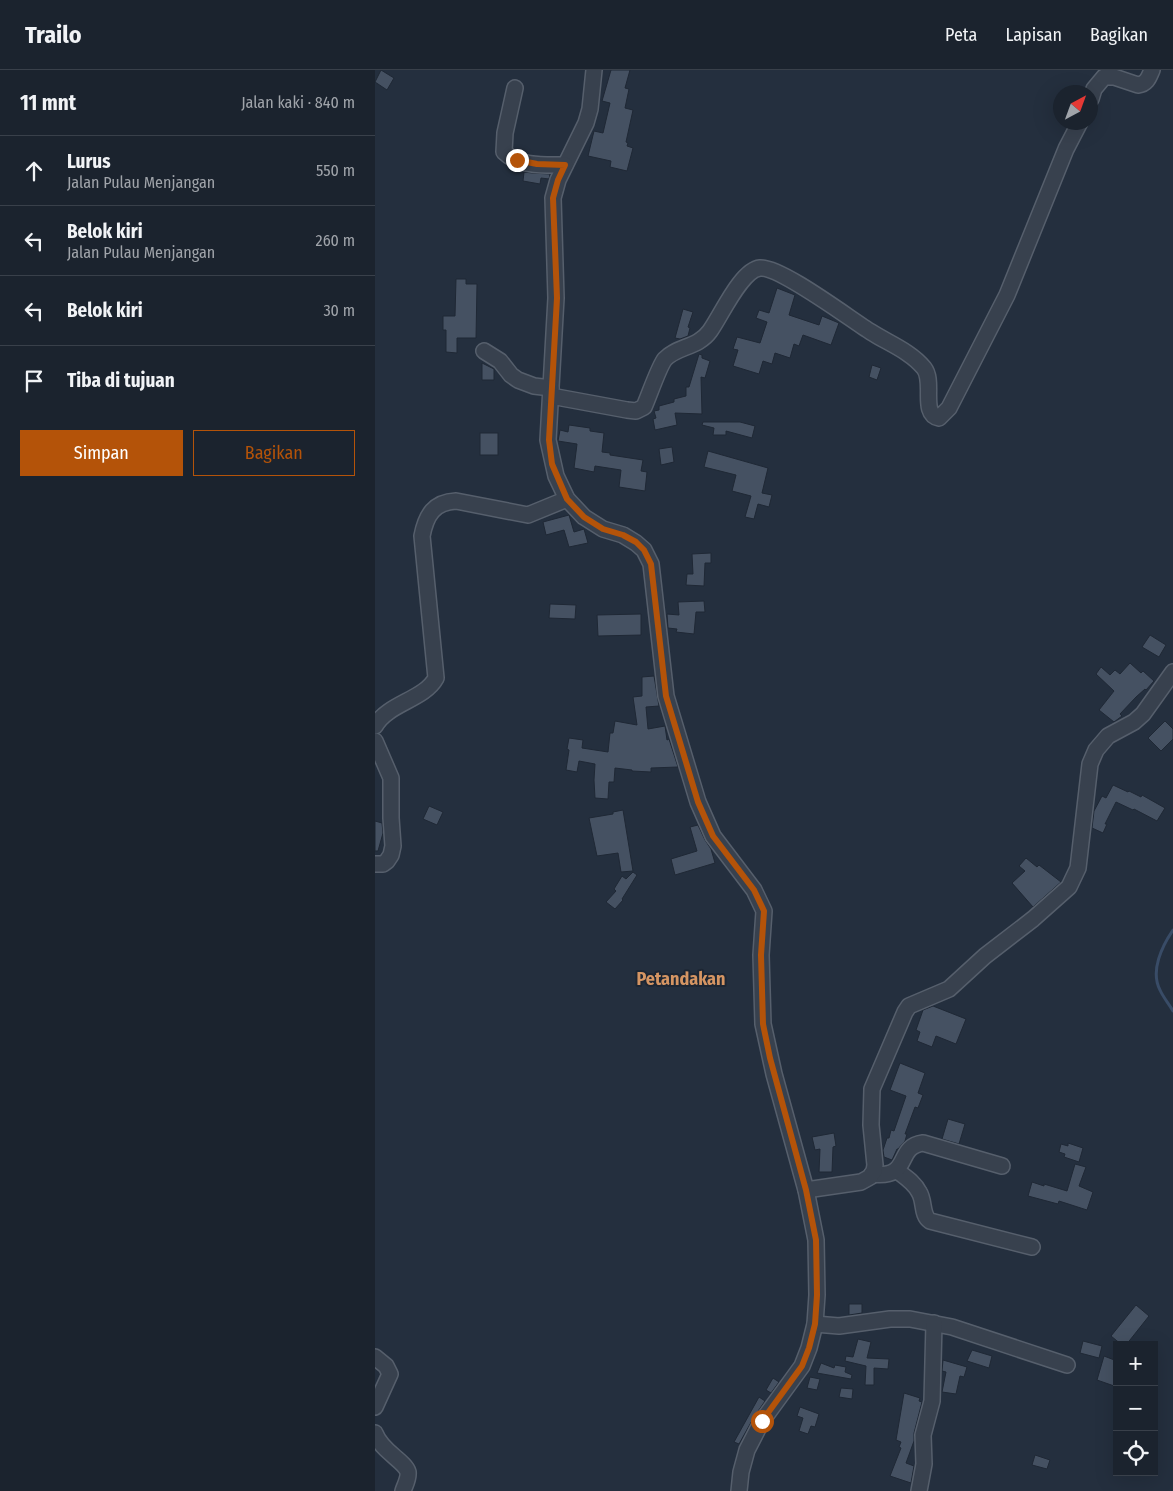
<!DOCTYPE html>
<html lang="id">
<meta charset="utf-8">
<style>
:root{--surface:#1b232e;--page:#242b36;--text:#f1f3f6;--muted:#a0a4aa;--line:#39404a;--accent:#b45309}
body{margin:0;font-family:"Fira Sans Condensed",sans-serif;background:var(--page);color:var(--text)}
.controls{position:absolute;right:15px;bottom:15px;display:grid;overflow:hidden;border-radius:0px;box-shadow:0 5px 20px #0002}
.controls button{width:45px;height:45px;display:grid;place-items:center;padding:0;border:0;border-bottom:1px solid var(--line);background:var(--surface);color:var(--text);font:25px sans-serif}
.compass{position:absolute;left:678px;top:15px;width:45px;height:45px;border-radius:50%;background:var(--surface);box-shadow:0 5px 20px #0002;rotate:41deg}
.stop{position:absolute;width:15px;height:15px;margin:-11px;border:4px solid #b45309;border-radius:50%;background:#fff}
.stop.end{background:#b45309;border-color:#fff;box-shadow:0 1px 5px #0008}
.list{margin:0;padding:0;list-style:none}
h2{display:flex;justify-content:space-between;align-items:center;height:65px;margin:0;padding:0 20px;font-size:21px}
h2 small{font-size:16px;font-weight:400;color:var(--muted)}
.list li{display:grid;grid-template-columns:32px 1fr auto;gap:15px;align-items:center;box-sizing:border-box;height:70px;padding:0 20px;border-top:1px solid var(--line)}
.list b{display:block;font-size:19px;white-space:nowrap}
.list p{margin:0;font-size:16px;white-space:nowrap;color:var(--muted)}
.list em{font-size:16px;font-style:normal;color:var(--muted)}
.actions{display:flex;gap:10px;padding:15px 20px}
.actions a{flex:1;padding:11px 0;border:1px solid var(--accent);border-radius:0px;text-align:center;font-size:18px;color:var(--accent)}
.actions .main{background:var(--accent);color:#fff}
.icon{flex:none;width:28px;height:28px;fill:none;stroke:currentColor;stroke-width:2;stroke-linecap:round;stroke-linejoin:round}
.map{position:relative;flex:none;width:798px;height:1421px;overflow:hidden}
header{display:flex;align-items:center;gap:30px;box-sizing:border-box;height:70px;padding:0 25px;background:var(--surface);border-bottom:1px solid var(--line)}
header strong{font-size:24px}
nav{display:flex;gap:28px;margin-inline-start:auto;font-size:18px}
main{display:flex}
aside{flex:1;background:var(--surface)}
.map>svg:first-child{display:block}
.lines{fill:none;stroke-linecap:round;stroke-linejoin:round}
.stream{stroke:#394c67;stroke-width:3}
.building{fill:#455162;stroke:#1f2835}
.minor-casing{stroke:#565f6c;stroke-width:18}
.minor{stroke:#38414e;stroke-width:15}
.route{stroke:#b45309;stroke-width:6}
.labels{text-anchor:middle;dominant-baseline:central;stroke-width:4;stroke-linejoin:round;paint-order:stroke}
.quarter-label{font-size:18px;font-weight:bold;fill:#d59563;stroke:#1d2633}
</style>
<header>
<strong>Trailo</strong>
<nav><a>Peta</a><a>Lapisan</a><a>Bagikan</a></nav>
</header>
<main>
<aside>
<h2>11 mnt<small>Jalan kaki · 840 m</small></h2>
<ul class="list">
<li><svg class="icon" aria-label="ahead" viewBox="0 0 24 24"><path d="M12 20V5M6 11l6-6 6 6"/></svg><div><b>Lurus</b><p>Jalan Pulau Menjangan</p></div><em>550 m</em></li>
<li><svg class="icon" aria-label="left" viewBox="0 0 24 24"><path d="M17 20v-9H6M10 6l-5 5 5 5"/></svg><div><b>Belok kiri</b><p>Jalan Pulau Menjangan</p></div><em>260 m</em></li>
<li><svg class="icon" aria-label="left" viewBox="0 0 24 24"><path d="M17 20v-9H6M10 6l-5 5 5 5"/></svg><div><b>Belok kiri</b></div><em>30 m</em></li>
<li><svg class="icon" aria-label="arrive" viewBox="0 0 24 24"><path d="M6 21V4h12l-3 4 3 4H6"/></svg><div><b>Tiba di tujuan</b></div></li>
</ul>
<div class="actions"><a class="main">Simpan</a><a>Bagikan</a></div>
</aside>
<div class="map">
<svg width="798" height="1421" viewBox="0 0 798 1421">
<rect width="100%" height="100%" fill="#242f3e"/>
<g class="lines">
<!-- stream -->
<path class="stream" d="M798 860C787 876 775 901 785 920 788 927 794 934 798 941"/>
</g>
<!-- building -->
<g class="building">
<polygon points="6,0 19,8 12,20 0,12"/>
<polygon points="236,0 255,0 250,18 254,19 250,38 258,40 251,72 253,73 252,76 258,78 252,101 235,97 236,91 213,86 219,61 228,63 235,33 227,31"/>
<polygon points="149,102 157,103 175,104 174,109 166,108 165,114 148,111"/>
<polygon points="81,209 91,209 91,214 102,214 101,268 82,268 82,283 71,282 71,260 68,260 68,246 80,246"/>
<polygon points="402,218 420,225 414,245 444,255 447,246 464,253 456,275 428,265 424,276 419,274 415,288 400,283 397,294 388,291 384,304 358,296 363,280 358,279 362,267 385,273 392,252 381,248 384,240 394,243"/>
<polygon points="308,239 318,242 313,257 315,258 313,266 305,269 300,268"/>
<polygon points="324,284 327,285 327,288 335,291 330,308 326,307 327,344 300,343 302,355 280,360 278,349 281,348 279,341 284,340 284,336 299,332 299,329 311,326 311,317 314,317"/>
<polygon points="107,293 119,299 119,310 107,310"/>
<polygon points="497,295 506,298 502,310 494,307"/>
<polygon points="328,352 365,352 380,356 377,368 351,361 351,365 338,365 339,358 327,355"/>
<polygon points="194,355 215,358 215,361 229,363 227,382 235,383 235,385 268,390 266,401 272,402 270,421 244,417 246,400 220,396 219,402 199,398 202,374 183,371 185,360 193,362"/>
<rect x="105" y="363" width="18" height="22"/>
<polygon points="297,377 299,392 286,395 284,379"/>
<polygon points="333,381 393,398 387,423 397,425 394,437 383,434 379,449 370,447 376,426 357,421 361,405 329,397"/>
<polygon points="194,445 199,462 209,459 213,473 194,477 189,460 171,465 168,452"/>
<polygon points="336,483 336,493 330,493 329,516 311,515 312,504 318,504 317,484"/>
<polygon points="329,531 330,542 321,542 319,564 301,562 302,559 293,558 292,544 304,545 303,532"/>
<polygon points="175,534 201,535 200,549 174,548"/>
<polygon points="266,544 266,565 223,566 222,545"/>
<polygon points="775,565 791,575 784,587 767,577"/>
<polygon points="755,593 766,603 768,601 779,611 771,620 770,619 761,627 745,644 747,646 739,652 724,640 739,621 721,604 726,597 735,605 740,600 745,604"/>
<polygon points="279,606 284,636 271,637 273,659 290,656 292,670 294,669 303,697 276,698 276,702 257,701 257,700 240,698 239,712 234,712 233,729 220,728 219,710 220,694 204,691 202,702 191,700 194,680 192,679 194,668 208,670 207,678 233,682 235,663 238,663 240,651 262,655 258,627 267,626 267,607"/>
<polygon points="790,651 798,659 798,669 786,681 773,668"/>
<polygon points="738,715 753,722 754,721 766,727 767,725 790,738 782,751 759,739 758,740 741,732 730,754 732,754 728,763 717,758 719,741 727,726 731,728"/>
<polygon points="54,736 68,742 62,755 48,749"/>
<polygon points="248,740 258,801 246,802 243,783 222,786 214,748 238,744 238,742"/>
<polygon points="0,751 7,753 8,763 3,781 0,781"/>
<polygon points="323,755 330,770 336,779 340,793 300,805 296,789 322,781 315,757"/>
<polygon points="651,788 662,797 664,795 686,812 658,837 637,813 650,801 644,796"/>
<polygon points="258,802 262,805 247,829 248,830 240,839 231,832 241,821 239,819 247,806 251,809"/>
<polygon points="558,936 591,949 581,974 561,966 557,977 542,971 545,962 541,960 548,940"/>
<polygon points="525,993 550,1003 543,1023 548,1025 543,1038 540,1037 530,1064 532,1064 530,1071 523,1079 522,1079 517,1090 509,1087 508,1080 512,1068 514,1068 516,1060 519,1061 531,1026 515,1020"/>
<polygon points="573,1049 590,1054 584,1074 567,1069"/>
<polygon points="459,1063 461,1076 458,1077 457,1102 444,1102 445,1079 440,1080 437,1067"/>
<polygon points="693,1073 708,1078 704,1092 689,1087 690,1084 684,1082 686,1074 693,1076"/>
<polygon points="700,1094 711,1097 704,1116 718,1122 712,1140 684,1131 683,1134 653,1126 657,1112 669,1116 669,1114 692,1121"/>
<polygon points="474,1234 487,1234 487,1243 474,1245"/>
<polygon points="761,1235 774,1246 751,1275 747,1275 736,1266"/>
<polygon points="483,1269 496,1272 492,1288 514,1289 513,1299 499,1298 499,1315 490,1315 491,1296 470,1291 471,1286 478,1287"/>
<polygon points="708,1271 727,1276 724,1288 705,1283"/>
<polygon points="597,1280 617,1286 614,1298 592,1291"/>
<polygon points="729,1286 742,1291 742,1317 722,1310"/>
<polygon points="568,1290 592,1297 589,1307 585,1306 581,1324 567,1322 571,1302 567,1301"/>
<polygon points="446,1293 459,1298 460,1295 471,1297 470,1302 477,1305 476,1309 442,1303"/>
<polygon points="435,1307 445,1309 442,1320 432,1318"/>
<polygon points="398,1308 404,1312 396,1323 391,1320"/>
<polygon points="466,1318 478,1319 477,1329 464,1327"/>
<polygon points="529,1323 545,1328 544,1331 547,1332 539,1363 539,1371 531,1393 539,1396 536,1413 515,1406 526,1378 524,1377 526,1372 521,1370"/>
<polygon points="384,1327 390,1331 379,1347 364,1374 359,1372"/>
<polygon points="425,1337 444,1344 440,1357 436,1356 433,1364 424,1361 428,1348 422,1346"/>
<polygon points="660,1385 675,1390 672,1399 657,1395"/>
</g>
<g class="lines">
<defs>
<g id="minor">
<polyline points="219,0 215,39 211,53 183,110 178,128 181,228 173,370 181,406 192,429 209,447 228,459 248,465 261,473 269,480 276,494 291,626 323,732 338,766 379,820 389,841 386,885 388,954 399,1004 431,1120 441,1170 442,1225 440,1254 434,1278 427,1296 387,1351 372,1380 366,1402 364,1421"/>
<path d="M140 18 130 63 129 82C144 97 171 95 190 95"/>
<path d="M716 29 719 19 729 7H739L763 15C772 14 774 7 777 0"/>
<polyline points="109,281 125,291 136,305 143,310 159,316 176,318"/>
<path d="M176 326 252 340 261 341 269 337C274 326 284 296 290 289 302 276 323 278 335 261 346 246 366 200 385 198 405 196 475 249 496 262 513 273 535 281 549 298 560 312 545 344 564 348L574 338 632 225 691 79 705 52"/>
<path d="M0 656C13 633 49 630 61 608L47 466C51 445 59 432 81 431L153 445 192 429"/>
<polyline points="0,671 16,708 16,748 18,776 16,785 12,791 8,794 0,794"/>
<path d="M521 1100C530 1107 539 1112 544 1122 550 1131 546 1145 555 1151L657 1177"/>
<path d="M497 1104C538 1109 519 1077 548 1073L627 1096"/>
<polyline points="431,1120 486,1112 495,1107 499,1101 500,1095 496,1055 497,1019 530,942 534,936 574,919 610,886 658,849 694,817 703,798 715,694 721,680 733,666 759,652 768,644 798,602"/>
<polyline points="440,1254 464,1256 515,1249 535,1249 577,1257 692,1295"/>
<polyline points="0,1287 11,1296 15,1304 0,1337"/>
<path d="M0 1363C6 1381 30 1391 33 1402 34 1408 30 1415 28 1421"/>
<polyline points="544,1421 549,1394 548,1365 557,1331 559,1253"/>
</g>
</defs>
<!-- minor casing -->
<use href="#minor" class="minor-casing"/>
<!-- minor -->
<use href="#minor" class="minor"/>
</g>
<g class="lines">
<!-- route -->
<polyline class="route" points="142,90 162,94 190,95 183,110 178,128 182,228 174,370 177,394 192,429 209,447 228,459 248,465 261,472 269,480 276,494 291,626 323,732 338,766 379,820 389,841 386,885 388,954 395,988 431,1120 441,1170 442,1225 440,1254 434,1278 427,1296 387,1351"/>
</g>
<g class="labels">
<!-- quarter labels -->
<g class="quarter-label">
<text x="306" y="909">Petandakan</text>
</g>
</g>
</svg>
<div class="controls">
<button>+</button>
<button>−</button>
<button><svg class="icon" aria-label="locate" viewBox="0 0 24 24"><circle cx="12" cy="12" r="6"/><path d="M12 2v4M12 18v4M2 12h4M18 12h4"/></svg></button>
</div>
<svg class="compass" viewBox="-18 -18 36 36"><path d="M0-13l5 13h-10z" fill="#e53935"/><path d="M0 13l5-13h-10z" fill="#a0a4aa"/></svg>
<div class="stop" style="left:387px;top:1351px"></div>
<div class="stop end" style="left:142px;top:90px"></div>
</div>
</main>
